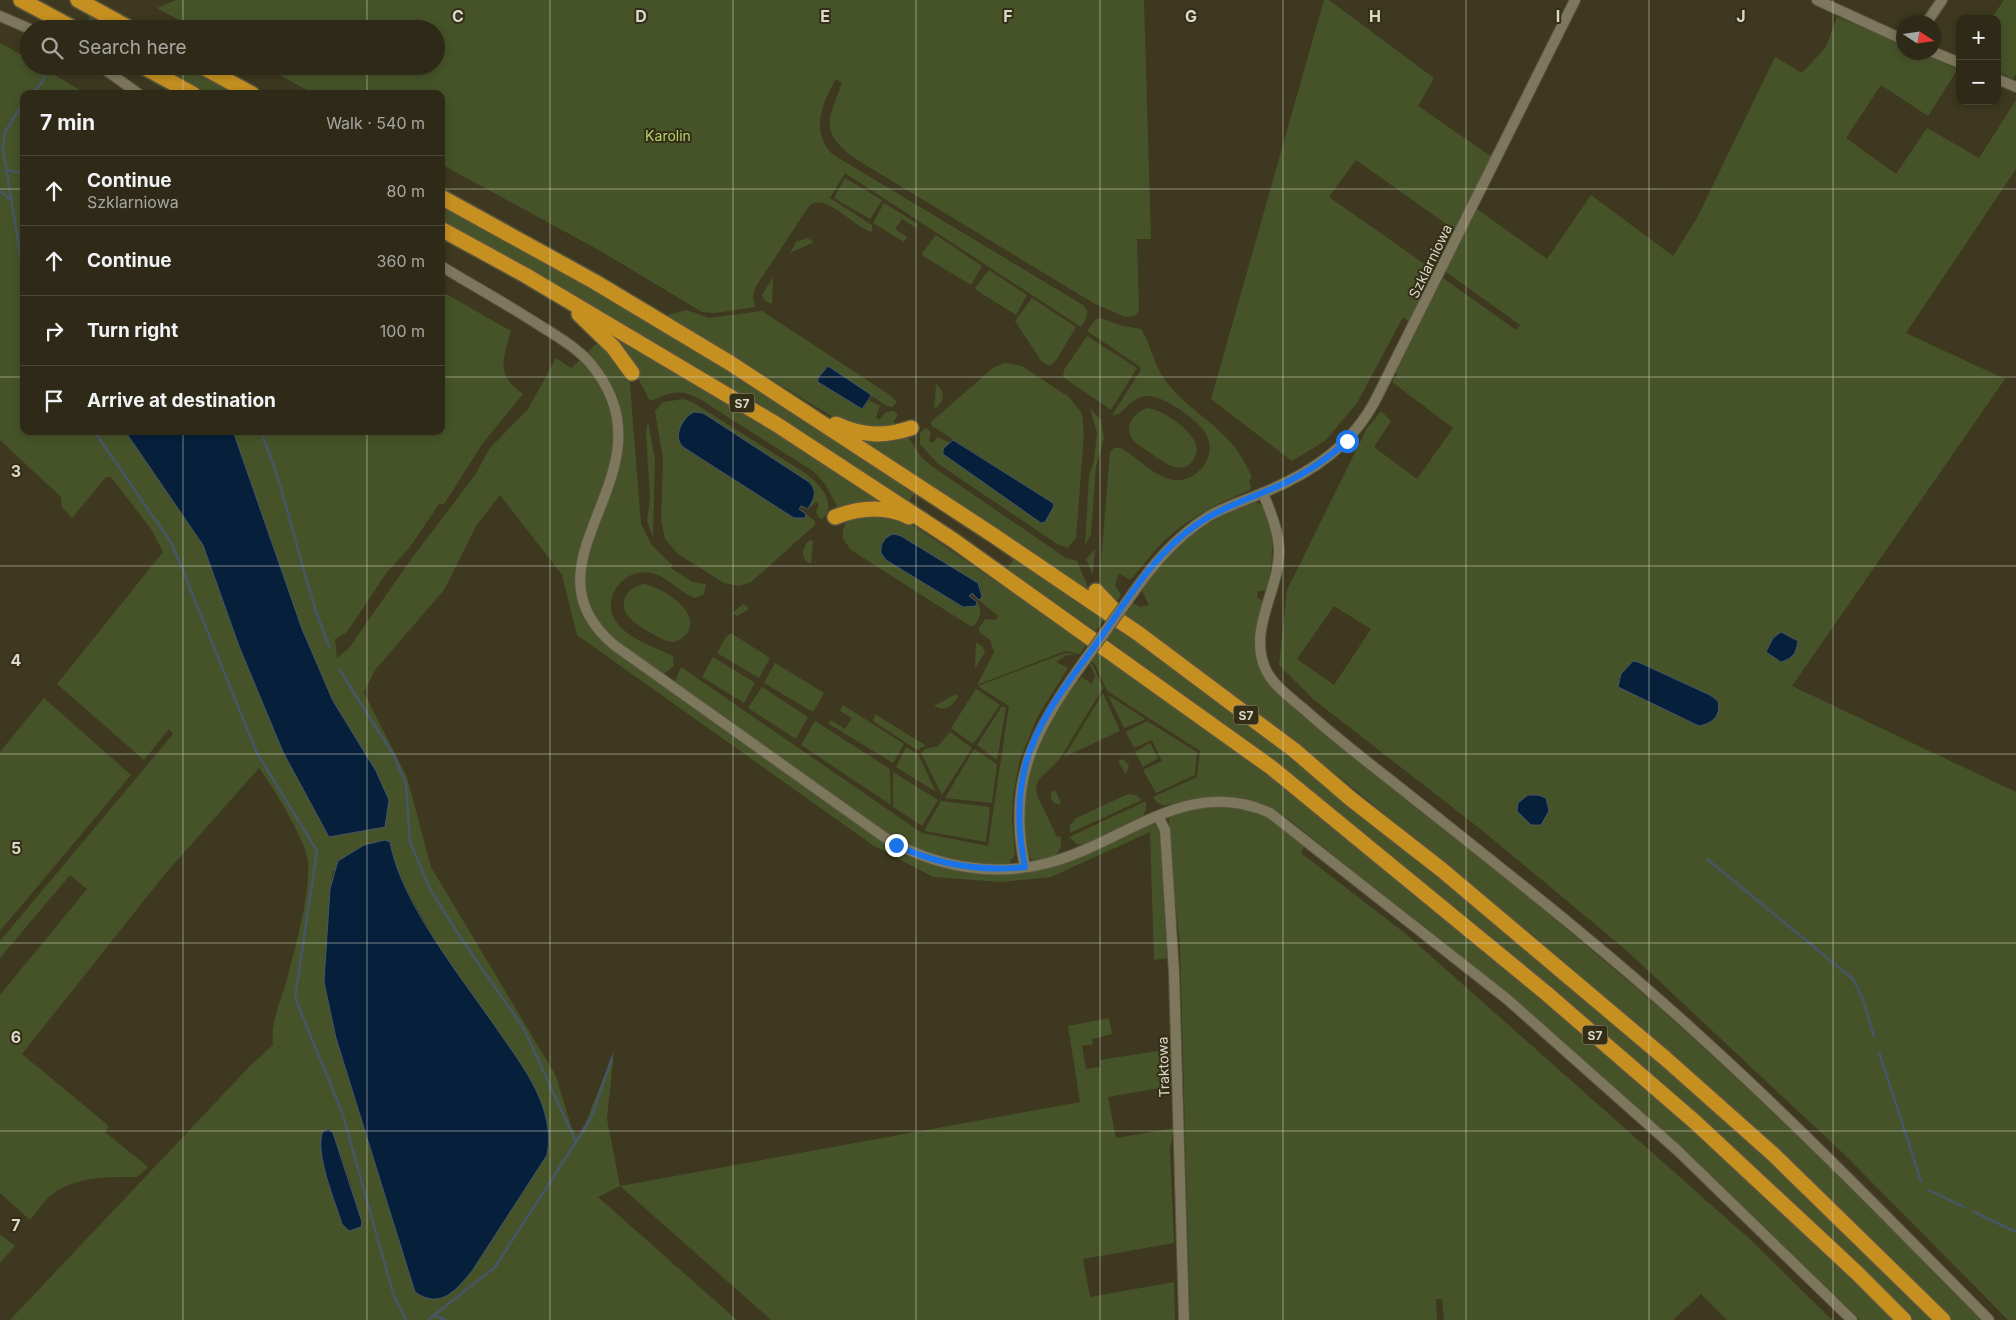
<!DOCTYPE html>
<meta charset="utf-8">
<style>
:root{--surface:#2e2a17;--page:#3a3624;--text:#f1f3f6;--muted:#a7a7a1;--line:#494636}
body{margin:0;font-family:Inter,sans-serif;background:var(--page);color:var(--text)}
.controls{position:absolute;right:15px;top:15px;display:grid;overflow:hidden;border-radius:10px;box-shadow:0 2px 8px #0003}
.controls button{width:45px;height:45px;display:grid;place-items:center;padding:0;border:0;border-bottom:1px solid var(--line);background:var(--surface);color:var(--text);font:25px sans-serif}
.compass{position:absolute;left:1896px;top:15px;width:45px;height:45px;border-radius:50%;background:var(--surface);box-shadow:0 2px 8px #0003;rotate:102deg}
.stop{position:absolute;width:15px;height:15px;margin:-11px;border:4px solid #1a73e8;border-radius:50%;background:#fff}
.stop.end{background:#1a73e8;border-color:#fff;box-shadow:0 1px 5px #0008}
.list{margin:0;padding:0;list-style:none}
h2{display:flex;justify-content:space-between;align-items:center;height:65px;margin:0;padding:0 20px;font-size:21px}
h2 small{font-size:16px;font-weight:400;color:var(--muted)}
.list li{display:grid;grid-template-columns:32px 1fr auto;gap:15px;align-items:center;box-sizing:border-box;height:70px;padding:0 20px;border-top:1px solid var(--line)}
.list b{display:block;font-size:19px;white-space:nowrap}
.list p{margin:0;font-size:16px;white-space:nowrap;color:var(--muted)}
.list em{font-size:16px;font-style:normal;color:var(--muted)}
.icon{flex:none;width:28px;height:28px;fill:none;stroke:currentColor;stroke-width:2;stroke-linecap:round;stroke-linejoin:round}
.map{position:relative;flex:none;width:2016px;height:1320px;overflow:hidden}
.search{position:absolute;background:var(--surface);box-shadow:0 2px 8px #0003;left:20px;top:20px;width:425px;height:55px;display:flex;align-items:center;gap:12px;box-sizing:border-box;padding:0 18px;border-radius:28px;color:var(--muted);font-size:19px}
.panel{position:absolute;background:var(--surface);box-shadow:0 2px 8px #0003;left:20px;top:90px;width:425px;height:345px;border-radius:10px}
.map>svg:first-child{display:block}
.green{fill:#465329;fill-rule:evenodd}
.water{fill:#061f3b;stroke:#465666}
.lines{fill:none;stroke-linecap:round;stroke-linejoin:round}
.stream{stroke:#465666;stroke-width:2.5}
.street-casing{stroke:#57533e;stroke-width:12}
.highway-casing{stroke:#57533e;stroke-width:18}
.street{stroke:#7d785d;stroke-width:10}
.highway{stroke:#c59020;stroke-width:15}
.street-bridge-casing{stroke:#57533e;stroke-width:12;stroke-linecap:butt}
.street-bridge{stroke:#7d785d;stroke-width:10}
.route{stroke:#1a73e8;stroke-width:6}
.grid{fill:none;stroke:#dbd8ca;stroke-width:1;stroke-opacity:0.55}
.labels{text-anchor:middle;dominant-baseline:central;stroke-width:4;stroke-linejoin:round;paint-order:stroke}
.shield{fill:#332e15;stroke:#a9a594;stroke-width:1}
.shield-label{font-size:12px;font-weight:bold;fill:#dbd8ca}
.park-label{font-size:14px;fill:#b6d470;stroke:#332e15}
.street-label{font-size:14px;fill:#dbd8ca;stroke:#332e15}
.grid-label{font-size:16px;text-anchor:middle;font-weight:bold;fill:#dbd8ca;stroke:#332e15;stroke-width:4;stroke-linejoin:round;paint-order:stroke}
</style>
<div class="map">
<svg width="2016" height="1320" viewBox="0 0 2016 1320">
<rect width="100%" height="100%" fill="#3d381f"/>
<!-- green -->
<g class="green">
<path d="M176 0H1144L1151 239H1137L1139 311 1135 316 1125 317 1095 304 854 158C819 131 828 120 842 83L836 79C822 104 810 130 832 154L1083 305C1091 313 1086 319 1081 327L845 173 830 198 872 225V232C854 228 826 191 809 206L755 288 753 296 755 307 715 313 702 312 604 253 441 164V94H314L263 66H436V29H195L157 8Z"/>
<polygon points="1324,0 1329,0 1434,78 1418,106 1489,155 1494,156 1456,231 1356,160 1329,197 1436,272 1410,322 1403,317 1357,403 1325,441 1292,461 1211,399"/>
<polygon points="2004,0 2016,0 2016,74 2013,79 1997,71 1997,19 1991,19"/>
<polygon points="91,14 119,29 89,29 85,27"/>
<path d="M1837 17 1903 44 1904 52 1922 53 1958 69 1928 116 1881 85 1846 138 1896 174 1927 128 1979 158 2016 100V169L1906 333 2005 379 1792 686 2016 792V1320H2008L1846 1156 1626 950 1483 831 1313 699 1279 665 1287 590 1367 428 1381 411 1391 421 1374 447 1417 479 1453 428 1392 382 1397 374 1394 372 1443 278 1516 330 1520 325 1446 272 1447 265 1477 209 1547 259 1591 195 1673 256 1697 218 1775 57 1802 73 1826 47ZM1334 606 1371 629 1334 685 1297 659ZM1628 667 1710 695 1718 701 1719 709 1618 680Z"/>
<path d="M0 43 29 59V66H40L86 94H24V431H125L203 545 239 646 389 800C373 765 350 734 333 700 291 615 265 521 233 431H441V291L511 331C503 360 495 374 523 394L483 443 444 504H439L410 547 387 572 347 632 335 639 337 658 349 648 412 558 475 475 490 448 528 409 556 358 571 368 581 359C605 386 618 422 613 457 611 467 606 477 603 486 583 546 550 594 607 645L888 844 1008 873 1151 824 1159 826 1167 958 1154 960 1150 832 1051 877 1001 882 933 877 874 846 577 635 562 575 500 495 476 526 444 590 375 670 364 693 407 777 431 867 556 1076 572 1129 576 1133 580 1132 585 1124 614 1051 607 1119 620 1186 1080 1102 1068 1026 1109 1018 1112 1034 1092 1039 1093 1044 1082 1046 1086 1069 1100 1067V1060L1170 1049 1172 1086 1108 1097 1116 1138 1174 1128 1170 1150 1174 1243 1083 1259 1090 1297 1174 1282 1175 1320H771L620 1186 598 1197 737 1320H10L251 1065 273 1045C270 1022 281 1001 287 979 296 944 310 897 308 862 307 842 272 785 259 768L165 874 22 1054 109 1126 105 1132 148 1167 137 1177C109 1177 82 1176 57 1191 46 1197 38 1211 30 1220L0 1193V995L87 889 70 875 0 958V941L173 734 169 729 144 760 57 684 163 552 151 529 111 477H106L72 518 62 507 61 497 0 440ZM390 842 396 866 408 892 549 1142 547 1155 472 1271 415 1292 336 1038 324 982 330 889 333 871ZM333 1133 352 1187 332 1190 322 1153Z"/>
<polygon points="158,66 188,66 239,94 208,94"/>
<polygon points="845,178 882,200 870,219 834,198"/>
<polygon points="884,203 918,224 916,228 902,219 895,229 907,237 904,242 873,223"/>
<polygon points="441,204 692,348 916,491 908,503 686,362 441,220"/>
<polygon points="936,235 982,266 971,285 923,256 922,253"/>
<polygon points="807,238 814,242 790,253 796,242"/>
<polygon points="989,270 1027,295 1016,315 976,290 975,288"/>
<polygon points="773,277 772,303 771,304 764,300 762,295"/>
<polygon points="1032,298 1076,327 1057,359 1050,366 1042,362 1015,321"/>
<polygon points="687,310 709,318 762,311 890,395 897,402 892,407 885,405 828,366 864,408 869,400 880,406 876,417 879,420 886,412 893,411 898,414 892,426 880,431 836,419 667,315"/>
<path d="M1100 318 1123 326 1141 329C1152 346 1153 365 1168 384 1199 421 1233 429 1252 478L1249 480 1251 486 1250 490C1218 503 1188 518 1163 542 1151 554 1141 568 1130 580L1119 573 1115 585 1121 595 1114 605 1102 586 1100 575 1110 452 1114 448H1121C1137 457 1151 474 1169 479 1193 486 1216 461 1208 438 1203 422 1163 395 1147 396 1134 397 1128 406 1119 414L1112 415 1141 370 1139 366 1087 331 1095 320Z"/>
<path d="M603 328 706 389 886 504 838 508 825 484 813 471 698 398C677 388 670 393 650 401L630 363Z"/>
<polygon points="1087,336 1137,368 1111,410 1063,377 1064,370"/>
<path d="M601 339 629 376 630 385 641 524 651 544 672 565 671 568 692 582 706 584 704 594 695 598C679 592 667 576 651 573 624 567 599 599 617 623 630 640 655 647 673 656L674 666 665 673H659L607 634C591 616 581 591 584 567 588 541 604 512 613 488 631 442 623 388 587 353Z"/>
<polygon points="1005,363 1022,366 1069,397 1082,414 1084,433 1076,538 1068,548 1057,544 937,463 920,444 920,433 926,428 931,432 929,441 932,443 938,437 950,443 943,449 1053,503 932,426 931,422 994,367"/>
<path d="M936 384C946 391 945 402 934 409Z"/>
<path d="M684 399 694 403 805 473C819 483 838 503 823 519L819 518 816 512 819 504 816 502 808 509 814 499 688 416 678 436 683 447 794 518H805L806 514 815 521V525L751 582 739 586 724 583 678 554 665 539 661 520 663 459 655 411 663 402Z"/>
<polygon points="1090,408 1101,420 1104,438 1096,467 1091,535 1085,545 1089,476 1094,461 1097,433"/>
<path d="M1148 408C1164 410 1197 433 1197 450 1190 482 1164 463 1149 452 1144 448 1137 445 1133 440 1123 427 1134 411 1148 408Z"/>
<polygon points="648,421 655,460 653,537 647,521 650,498 646,435"/>
<polygon points="908,437 922,458 933,467 1066,558 1077,561 1089,590 1088,592 861,439"/>
<path d="M1253 502C1282 504 1271 572 1267 590L1258 591 1257 597 1263 602 1259 664 1391 785 1523 892 1662 1010 1801 1137 1983 1320H1952L1903 1272 1647 1033 1510 916 1320 761 1123 613 1131 602 1140 607 1149 605 1142 591 1146 584 1144 583C1176 540 1205 522 1253 502Z"/>
<path d="M869 513 905 521 922 531 1087 644 1080 654 1065 651 977 685 994 652 990 640 979 632V628L985 619 996 620 998 616 979 600 982 597 981 588 888 537 882 544 881 553 886 560 963 607 976 606 977 602C983 611 980 618 974 626H970L851 550 843 539C841 520 853 517 869 513Z"/>
<path d="M810 540 813 541 811 564C799 558 802 547 810 540Z"/>
<polygon points="1095,549 1093,575 1086,559"/>
<polygon points="1015,557 1104,619 1096,631 1007,569"/>
<path d="M644 584C661 587 701 611 688 632 685 637 679 641 673 642 663 642 632 623 627 615 618 601 629 586 644 584Z"/>
<polygon points="743,604 748,607 748,610 737,616 732,613"/>
<path d="M1114 626 1240 719 1414 854 1680 1081 1811 1201 1933 1320H1912C1660 1073 1391 846 1106 638Z"/>
<polygon points="731,633 770,658 759,678 717,653 726,637"/>
<polygon points="976,642 983,647 985,652 975,669"/>
<path d="M1097 651C1172 705 1247 759 1320 815 1521 972 1712 1142 1893 1320H1860L1764 1228 1431 933 1287 818C1266 805 1244 797 1220 796 1206 796 1169 807 1162 805 1158 804 1155 800 1153 797L1197 777 1200 751 1107 691 1095 664 1090 661Z"/>
<path d="M1065 653 1079 655H1067L1056 662 1068 668 1038 716 1020 759 1013 796 1012 819 1015 855 1010 861 1011 865C965 868 924 853 884 833L677 684 675 681 681 667 922 833 988 846 1009 706 978 686Z"/>
<polygon points="713,657 755,683 744,703 702,677"/>
<path d="M1089 662 1093 665 1103 688 1059 760 1039 779 1036 788 1037 795 1057 837 1060 836C1063 845 1060 852 1053 857L1032 860 1026 852 1023 815 1025 789 1036 745 1074 681 1077 682 1082 677 1092 684 1095 676Z"/>
<polygon points="775,663 824,693 813,712 764,683"/>
<polygon points="762,687 808,717 796,739 748,708"/>
<polygon points="976,689 1000,705 973,744 951,728"/>
<polygon points="1103,693 1120,731 1064,757"/>
<path d="M956 694 958 697C952 706 945 712 934 706Z"/>
<polygon points="1108,695 1144,718 1144,720 1124,728"/>
<polygon points="44,698 131,775 0,931 0,752"/>
<polygon points="843,705 904,744 893,763 829,724 831,720 845,729 852,718 840,711"/>
<polygon points="1002,706 1006,708 997,760 977,745"/>
<polygon points="875,714 925,745 925,746 917,750 873,721"/>
<polygon points="815,721 890,769 891,805 801,745"/>
<polygon points="1147,721 1197,752 1195,775 1156,793 1143,770 1162,761 1152,740 1134,748 1126,732"/>
<polygon points="950,732 972,748 942,795 921,753 925,749 938,746"/>
<polygon points="1150,743 1158,758 1143,767 1135,752"/>
<polygon points="906,747 918,754 936,792 896,767"/>
<polygon points="974,749 997,764 992,803 945,798"/>
<polygon points="1123,759 1129,765 1126,774 1118,761"/>
<polygon points="893,772 938,800 922,826 893,807"/>
<polygon points="1055,790 1061,803 1061,804 1055,804 1051,799 1051,793"/>
<polygon points="1128,794 1136,795 1142,800 1070,833 1070,825 1076,818"/>
<polygon points="941,801 990,807 986,842 924,831"/>
<polygon points="1146,801 1146,810 1141,819 1086,845 1077,844 1069,837"/>
<polygon points="1203,806 1239,807 1270,818 1305,844 1301,853 1406,934 1753,1242 1832,1320 1727,1320 1701,1294 1673,1320 1444,1320 1442,1299 1436,1299 1437,1320 1190,1320 1180,946 1169,846 1169,819 1173,814"/>
<polygon points="0,1234 15,1246 0,1263"/>
</g>
<!-- water -->
<g class="water">
<polygon points="828,366 870,394 871,396 862,409 818,382 818,378"/>
<path d="M694 412 703 413 809 482C818 492 814 498 808 509L801 506 799 509 806 514 805 518H794L683 447C672 436 683 417 694 412Z"/>
<polygon points="125,431 233,431 302,629 333,701 376,771 389,800 385,827 329,837 283,752 239,646 203,545"/>
<polygon points="953,440 1053,503 1054,506 1045,522 1041,523 943,454 943,449"/>
<path d="M894 534 901 536 978 583 982 597 979 600 972 593 969 596 977 602 976 606 963 607 886 560 881 553C880 544 885 536 894 534Z"/>
<path d="M1781 632 1798 641C1796 654 1793 658 1781 662L1766 652 1773 638Z"/>
<path d="M1633 661 1638 662 1710 695 1718 701C1721 716 1713 723 1699 726L1618 687 1621 674Z"/>
<polygon points="1528,795 1538,795 1546,798 1549,811 1541,825 1531,825 1517,811 1518,803"/>
<path d="M385 840 390 842C401 904 463 979 499 1032 524 1068 556 1109 547 1155L472 1271C456 1290 441 1310 415 1292L336 1038 324 982 330 889 338 861 364 845Z"/>
<path d="M329 1129 333 1133 362 1222 361 1227 349 1231 342 1224C335 1201 314 1152 323 1131Z"/>
</g>
<g class="lines">
<!-- stream -->
<g class="stream">
<polyline points="32,94 41,84 50,66"/>
<polyline points="24,102 5,132 3,149 24,277"/>
<polyline points="7,170 19,173 24,167"/>
<polyline points="0,191 9,199"/>
<polyline points="94,431 172,544 257,753 317,851 295,998 342,1112 393,1293 406,1320"/>
<path d="M260 431C291 501 300 578 330 648"/>
<polyline points="339,669 394,756 406,784 410,842 430,889 460,937 524,1029 576,1142 495,1267 428,1320"/>
<polyline points="1707,859 1853,979 1863,999 1874,1037"/>
<polyline points="1879,1052 1921,1181"/>
<polyline points="576,1142 591,1118 612,1058"/>
<polyline points="1929,1190 1966,1208"/>
<polyline points="1974,1212 2016,1232"/>
<polyline points="436,1316 446,1320"/>
</g>
<defs>
<g id="street">
<polyline points="1817,0 1904,40"/>
<polyline points="0,16 30,29"/>
<polyline points="1927,22 1942,0"/>
<polyline points="1933,52 1960,63"/>
<polyline points="100,66 139,94"/>
<polyline points="1997,79 2016,87"/>
<path d="M441 266C472 285 505 303 536 323 555 335 575 346 590 363 682 472 512 559 614 645L884 837C932 866 993 878 1048 863 1124 843 1188 775 1270 813L1507 999 1677 1150 1852 1320"/>
<path d="M1263 493C1270 511 1278 529 1279 549 1280 589 1248 628 1265 668 1273 686 1290 697 1305 710 1339 741 1377 769 1413 798 1511 876 1611 954 1703 1039 1802 1129 1895 1225 1989 1320"/>
<path d="M1128 600C1151 567 1174 538 1209 516 1227 506 1246 500 1265 492 1313 472 1352 445 1376 399L1575 0"/>
<polyline points="1158,816 1165,830 1174,973 1184,1320"/>
<path d="M1025 867C1006 779 1036 729 1085 660"/>
</g>
<g id="highway">
<polyline points="21,0 75,29"/>
<polyline points="78,0 131,29"/>
<polyline points="142,66 193,94"/>
<polyline points="201,66 252,94"/>
<polyline points="441,197 595,282 730,363 993,535 1139,634 1294,750 1351,799 1442,870 1666,1059 1774,1155 1943,1320"/>
<polyline points="441,229 525,275 776,424 953,540 1272,768 1546,993 1695,1122 1857,1273 1904,1320"/>
<polyline points="579,314 613,347 632,373"/>
<path d="M836 424C862 436 884 437 911 428"/>
<path d="M835 517C859 508 885 505 909 517"/>
<polyline points="1096,591 1113,609"/>
</g>
</defs>
<!-- street casing -->
<use href="#street" class="street-casing"/>
<!-- highway casing -->
<use href="#highway" class="highway-casing"/>
<!-- street -->
<use href="#street" class="street"/>
<!-- highway -->
<use href="#highway" class="highway"/>
<defs>
<polyline id="street-bridge" points="1085,660 1128,600"/>
</defs>
<!-- street-bridge casing -->
<use href="#street-bridge" class="street-bridge-casing"/>
<!-- street-bridge -->
<use href="#street-bridge" class="street-bridge"/>
</g>
<g class="lines">
<!-- route -->
<path class="route" d="M896 845C938 865 980 872 1025 867 1018 833 1017 797 1026 763 1039 716 1072 678 1099 640 1128 599 1154 554 1196 525 1217 510 1241 502 1264 492 1295 480 1323 463 1347 441"/>
</g>
<!-- grid -->
<path class="grid" d="M183 0V29M367 0V29M550 0V1320M733 0V1320M916 0V1320M1100 0V1320M1283 0V1320M1466 0V1320M1649 0V1320M1833 0V1320M183 66V94M367 66V94M0 189H24M441 189H2016M0 377H24M441 377H2016M183 431V1320M367 431V1320M0 566H2016M0 754H2016M0 943H2016M0 1131H2016"/>
<g class="labels">
<!-- shield labels -->
<g class="shield">
<rect x="729.5" y="393.5" width="25" height="19" rx="4"/>
<rect x="1233.5" y="705.5" width="25" height="19" rx="4"/>
<rect x="1582.5" y="1025.5" width="25" height="19" rx="4"/>
</g>
<g class="shield-label">
<text x="742" y="403">S7</text>
<text x="1246" y="715">S7</text>
<text x="1595" y="1035">S7</text>
</g>
<!-- park labels -->
<g class="park-label">
<text x="668" y="135">Karolin</text>
</g>
<!-- street labels -->
<g class="street-label">
<text transform="translate(1430 261) rotate(-64)">Szklarniowa</text>
<text transform="translate(1163 1067) rotate(-92)">Traktowa</text>
</g>
</g>
<g class="grid-label">
<text x="458" y="22">C</text>
<text x="641" y="22">D</text>
<text x="825" y="22">E</text>
<text x="1008" y="22">F</text>
<text x="1191" y="22">G</text>
<text x="1375" y="22">H</text>
<text x="1558" y="22">I</text>
<text x="1741" y="22">J</text>
<text x="16" y="477">3</text>
<text x="16" y="666">4</text>
<text x="16" y="854">5</text>
<text x="16" y="1043">6</text>
<text x="16" y="1231">7</text>
</g>
</svg>
<div class="controls">
<button>+</button>
<button>−</button>
</div>
<svg class="compass" viewBox="-18 -18 36 36"><path d="M0-13l5 13h-10z" fill="#e53935"/><path d="M0 13l5-13h-10z" fill="#a7a7a1"/></svg>
<div class="stop" style="left:1347px;top:441px"></div>
<div class="stop end" style="left:896px;top:845px"></div>
<div class="search"><svg class="icon" aria-label="search" viewBox="0 0 24 24"><circle cx="10" cy="10" r="6"/><path d="M15 15l6 6"/></svg>Search here</div>
<section class="panel">
<h2>7 min<small>Walk · 540 m</small></h2>
<ul class="list">
<li><svg class="icon" aria-label="ahead" viewBox="0 0 24 24"><path d="M12 20V5M6 11l6-6 6 6"/></svg><div><b>Continue</b><p>Szklarniowa</p></div><em>80 m</em></li>
<li><svg class="icon" aria-label="ahead" viewBox="0 0 24 24"><path d="M12 20V5M6 11l6-6 6 6"/></svg><div><b>Continue</b></div><em>360 m</em></li>
<li><svg class="icon" aria-label="right" viewBox="0 0 24 24"><path d="M7 20v-9h11M14 6l5 5-5 5"/></svg><div><b>Turn right</b></div><em>100 m</em></li>
<li><svg class="icon" aria-label="arrive" viewBox="0 0 24 24"><path d="M6 21V4h12l-3 4 3 4H6"/></svg><div><b>Arrive at destination</b></div></li>
</ul>
</section>
</div>
